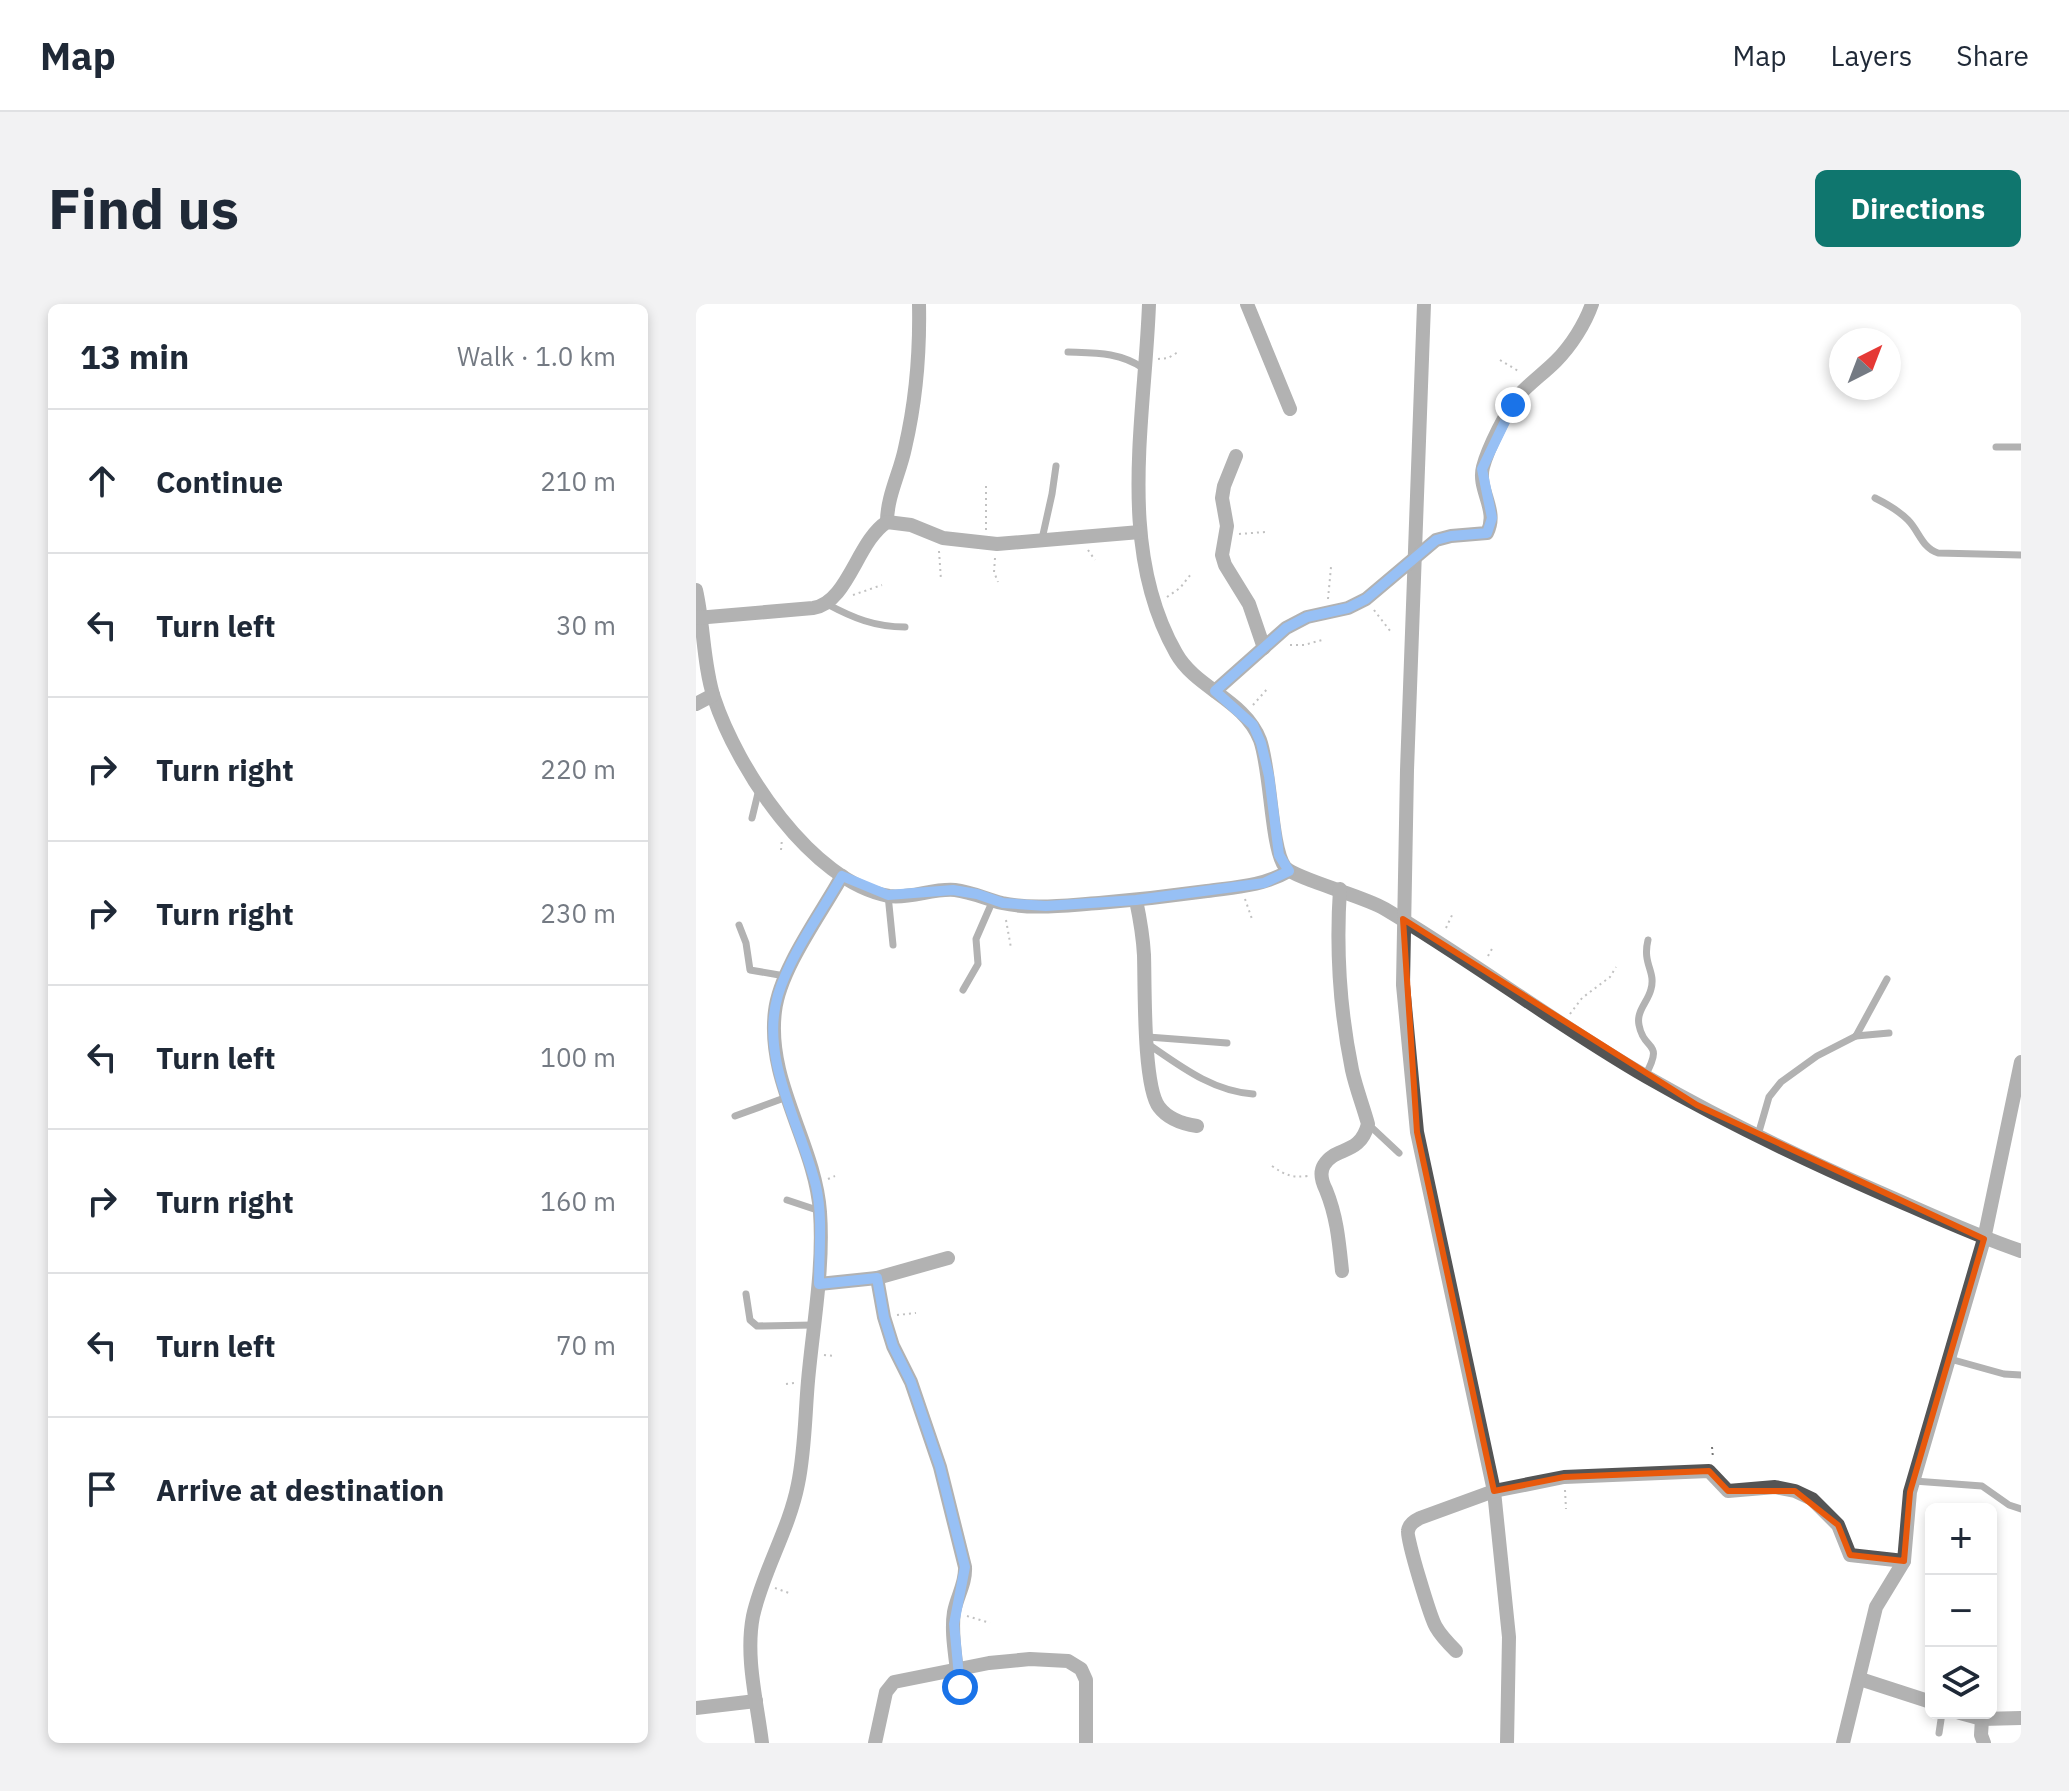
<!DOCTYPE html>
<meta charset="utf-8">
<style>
:root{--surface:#fff;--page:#f2f2f3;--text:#1f2937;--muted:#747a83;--line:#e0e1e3;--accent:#0f766e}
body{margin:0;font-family:"IBM Plex Sans",sans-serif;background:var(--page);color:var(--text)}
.controls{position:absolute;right:24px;bottom:24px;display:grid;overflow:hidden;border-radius:12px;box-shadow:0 4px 12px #0003}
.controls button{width:72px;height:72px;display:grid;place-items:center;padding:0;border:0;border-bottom:2px solid var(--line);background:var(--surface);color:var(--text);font:40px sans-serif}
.compass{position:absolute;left:1133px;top:24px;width:72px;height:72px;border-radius:50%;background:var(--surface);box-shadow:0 4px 12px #0003;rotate:42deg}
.stop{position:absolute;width:24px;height:24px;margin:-18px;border:6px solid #1a73e8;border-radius:50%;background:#fff}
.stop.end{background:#1a73e8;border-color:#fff;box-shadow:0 2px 8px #0008}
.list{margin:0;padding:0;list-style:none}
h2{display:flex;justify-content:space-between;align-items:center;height:104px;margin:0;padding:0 32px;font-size:34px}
h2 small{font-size:26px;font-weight:400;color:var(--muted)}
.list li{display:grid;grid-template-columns:52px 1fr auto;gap:24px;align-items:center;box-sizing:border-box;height:144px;padding:0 32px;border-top:2px solid var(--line)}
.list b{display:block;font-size:30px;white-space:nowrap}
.list em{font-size:26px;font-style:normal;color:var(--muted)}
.icon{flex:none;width:44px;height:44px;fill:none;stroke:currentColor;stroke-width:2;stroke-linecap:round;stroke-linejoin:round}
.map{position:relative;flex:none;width:1325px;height:1439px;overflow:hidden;border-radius:12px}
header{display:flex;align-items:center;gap:48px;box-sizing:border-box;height:112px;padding:0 40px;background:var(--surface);border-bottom:2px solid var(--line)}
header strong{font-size:38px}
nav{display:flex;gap:44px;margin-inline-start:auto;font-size:28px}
.intro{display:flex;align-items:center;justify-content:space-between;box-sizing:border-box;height:192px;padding:0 48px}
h1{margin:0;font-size:56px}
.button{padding:20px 36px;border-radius:12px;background:var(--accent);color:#fff;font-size:28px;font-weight:700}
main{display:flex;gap:48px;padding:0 48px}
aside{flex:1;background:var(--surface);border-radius:12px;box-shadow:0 4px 12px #0003}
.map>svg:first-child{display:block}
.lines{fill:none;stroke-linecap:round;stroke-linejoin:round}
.path{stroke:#767676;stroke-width:2;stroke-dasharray:2 4;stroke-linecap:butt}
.lane{stroke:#545454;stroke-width:7}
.street{stroke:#545454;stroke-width:14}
.route{stroke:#1a73e8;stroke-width:10}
.marked{fill:none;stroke:#e8590c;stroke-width:6;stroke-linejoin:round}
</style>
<header>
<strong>Map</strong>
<nav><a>Map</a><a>Layers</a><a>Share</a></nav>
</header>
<div class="intro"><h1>Find us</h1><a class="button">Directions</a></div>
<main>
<aside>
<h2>13 min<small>Walk · 1.0 km</small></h2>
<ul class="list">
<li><svg class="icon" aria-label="ahead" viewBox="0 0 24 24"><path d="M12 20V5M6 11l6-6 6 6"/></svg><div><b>Continue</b></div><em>210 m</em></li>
<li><svg class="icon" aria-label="left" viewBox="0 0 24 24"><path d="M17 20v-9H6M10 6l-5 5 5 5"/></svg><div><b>Turn left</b></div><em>30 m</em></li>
<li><svg class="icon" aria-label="right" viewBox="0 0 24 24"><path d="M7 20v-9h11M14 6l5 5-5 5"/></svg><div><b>Turn right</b></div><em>220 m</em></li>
<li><svg class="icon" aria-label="right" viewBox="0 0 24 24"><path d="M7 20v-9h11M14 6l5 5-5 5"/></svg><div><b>Turn right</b></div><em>230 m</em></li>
<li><svg class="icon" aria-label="left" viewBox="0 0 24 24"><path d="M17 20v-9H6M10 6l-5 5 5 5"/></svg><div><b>Turn left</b></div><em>100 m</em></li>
<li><svg class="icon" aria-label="right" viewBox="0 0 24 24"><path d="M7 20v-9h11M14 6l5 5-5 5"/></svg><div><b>Turn right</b></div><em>160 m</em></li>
<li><svg class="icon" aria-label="left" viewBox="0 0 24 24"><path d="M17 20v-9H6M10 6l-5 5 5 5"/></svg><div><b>Turn left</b></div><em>70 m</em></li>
<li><svg class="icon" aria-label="arrive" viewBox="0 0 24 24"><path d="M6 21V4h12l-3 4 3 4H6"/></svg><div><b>Arrive at destination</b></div></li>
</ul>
</aside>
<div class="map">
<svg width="1325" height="1439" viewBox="0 0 1325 1439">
<rect width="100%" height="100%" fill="#fff"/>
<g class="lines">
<!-- path -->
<g class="path">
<polyline points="462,55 472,54 484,47"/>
<polyline points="804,56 824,68"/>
<polyline points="290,226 290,181"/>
<polyline points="543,230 569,228"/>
<polyline points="392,246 399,256"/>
<polyline points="243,247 245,276"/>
<polyline points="299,254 298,268 302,278"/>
<polyline points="157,291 186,281"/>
<polyline points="471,293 484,284 495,270"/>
<polyline points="632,295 635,263"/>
<polyline points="678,306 695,328"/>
<polyline points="594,341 608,341 626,336"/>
<polyline points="557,401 572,384"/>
<polyline points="85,546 86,535"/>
<polyline points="549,595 556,615"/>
<polyline points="310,616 315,644"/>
<polyline points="750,624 757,609"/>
<polyline points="792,652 797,643"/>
<polyline points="874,710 886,694 914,673 920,663"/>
<path d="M576 862C589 871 596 874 612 872"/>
<polyline points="132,875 139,872"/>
<polyline points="201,1011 220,1009"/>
<polyline points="128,1051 138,1052"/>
<polyline points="90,1080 99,1079"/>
<polyline points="1016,1143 1017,1154"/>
<polyline points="869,1186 870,1205"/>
<polyline points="79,1284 93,1289"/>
<polyline points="271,1312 294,1319"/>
<polyline points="264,1380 270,1391 278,1396"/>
</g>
<!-- lane -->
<g class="lane">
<path d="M372 48C400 49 423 48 447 64"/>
<polyline points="1300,143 1325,143"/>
<path d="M1179 194C1191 200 1202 206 1212 216 1223 227 1226 244 1242 249L1325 251"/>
<polyline points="346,235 356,190 360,162"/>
<path d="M131 300C157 314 179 323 209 323"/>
<polyline points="56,514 63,485"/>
<polyline points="192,591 197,641"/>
<polyline points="43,621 50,639 54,666 89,672"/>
<polyline points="267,686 282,660 280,635 297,596"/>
<polyline points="1160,732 1193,729"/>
<polyline points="452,733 531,739"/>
<path d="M452 740C484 762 516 787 557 790"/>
<path d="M949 772C969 735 948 749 943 721 940 707 952 698 955 685 960 667 946 660 952 636"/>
<polyline points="39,812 91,793"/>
<polyline points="672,820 703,849"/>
<polyline points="1062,831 1073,793 1085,778 1121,752 1160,732 1191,675"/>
<polyline points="91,896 124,907"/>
<polyline points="50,990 54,1016 61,1022 117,1021"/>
<polyline points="1254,1055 1308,1070 1325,1071"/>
<polyline points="1218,1177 1286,1182 1313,1201 1325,1205"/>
<polyline points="1243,1429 1246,1409"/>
</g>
<!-- street -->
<g class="street">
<path d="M453 0C449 114 420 244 480 349 500 385 548 395 564 436 575 466 575 545 589 563 599 575 668 592 689 605 778 658 861 721 951 773 1026 816 1105 854 1185 889 1231 909 1277 931 1325 947"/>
<polyline points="551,0 594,105"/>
<polyline points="728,0 711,466 707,681 721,828 798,1187 813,1333 811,1439"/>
<polyline points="540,152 528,182 526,194 531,222 526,251 529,261 553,300 568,344"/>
<path d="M191 218C191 192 204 169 209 144 220 97 224 48 223 0"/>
<path d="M0 286C8 321 7 360 18 394 41 464 115 578 193 592 215 595 237 584 259 586 276 588 290 595 306 599 337 606 371 601 403 599 439 596 475 592 511 587 540 583 567 582 593 567"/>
<path d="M0 314 117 304C152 299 161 237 191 218L215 221 247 234 301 240 444 228"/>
<path d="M519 387 590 324 611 313 652 304 670 295 740 236 755 232 791 229C803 206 781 186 787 163 792 144 811 106 823 91 834 79 848 69 860 57 875 42 889 20 896 0"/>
<polyline points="0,400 17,391"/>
<path d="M644 585C640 644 644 707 656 766 660 784 667 802 672 820 664 852 639 842 628 861 623 869 626 878 630 886 641 913 643 938 646 967"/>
<path d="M440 596C444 615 447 633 448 651 449 682 447 782 463 803 472 815 487 820 501 822"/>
<path d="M181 974 188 1013 197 1042 215 1078 244 1163 269 1263C270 1279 261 1292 258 1308 255 1327 259 1348 261 1367"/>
<polyline points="123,980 181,974 252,954"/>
<path d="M760 1347C753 1340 745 1332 740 1323 735 1315 710 1234 712 1227 713 1220 718 1217 724 1214L798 1187 868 1173 1013 1167 1032 1187 1079 1183 1099 1187 1116 1195 1142 1221 1154 1251 1208 1257"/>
<polyline points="1164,1375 1235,1398"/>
<polyline points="0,1404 60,1397"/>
<polyline points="1264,1409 1286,1415 1325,1414"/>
<polyline points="1286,1415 1285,1431 1288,1439"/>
<path d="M66 1439C61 1398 49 1353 57 1312 67 1267 93 1226 102 1180 109 1146 109 1111 112 1077 117 1021 128 964 124 908 119 839 70 778 79 707 84 665 125 610 146 572"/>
<polyline points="179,1439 190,1388 198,1378 293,1359 334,1355 372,1357 385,1365 390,1376 390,1439"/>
<polyline points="1147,1439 1180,1303 1208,1257 1214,1188 1288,935 1325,758"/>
</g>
</g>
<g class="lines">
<!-- route -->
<path class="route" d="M264 1383 258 1320 269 1263 244 1163 215 1078 197 1042 188 1013 181 974 123 980C123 947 127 913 120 882 105 821 63 755 82 691 94 651 125 609 146 572L192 591 257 586 281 590 307 599 350 602 440 596 568 579 593 567 583 551 573 472 565 439 557 421 519 387 590 324 611 313 652 304 670 295 740 236 755 232 791 229 796 214 786 165 817 101"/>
</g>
<!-- marked area -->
<path d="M0 0H1325V1439H0ZM707 615 1001 801 1288 935 1214 1188 1208 1257 1154 1251 1142 1221 1099 1187H1032L1013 1167 868 1173 798 1187 721 828Z" fill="#fff" fill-opacity=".55" fill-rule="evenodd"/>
<path class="marked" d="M707 615 1001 801 1288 935 1214 1188 1208 1257 1154 1251 1142 1221 1099 1187H1032L1013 1167 868 1173 798 1187 721 828Z"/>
</svg>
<div class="controls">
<button>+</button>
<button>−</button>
<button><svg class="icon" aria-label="layers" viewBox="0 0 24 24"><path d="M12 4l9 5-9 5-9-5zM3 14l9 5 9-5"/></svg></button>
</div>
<svg class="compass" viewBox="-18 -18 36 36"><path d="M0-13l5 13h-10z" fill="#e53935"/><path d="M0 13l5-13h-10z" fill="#747a83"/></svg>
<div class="stop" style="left:264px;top:1383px"></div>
<div class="stop end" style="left:817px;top:101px"></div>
</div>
</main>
